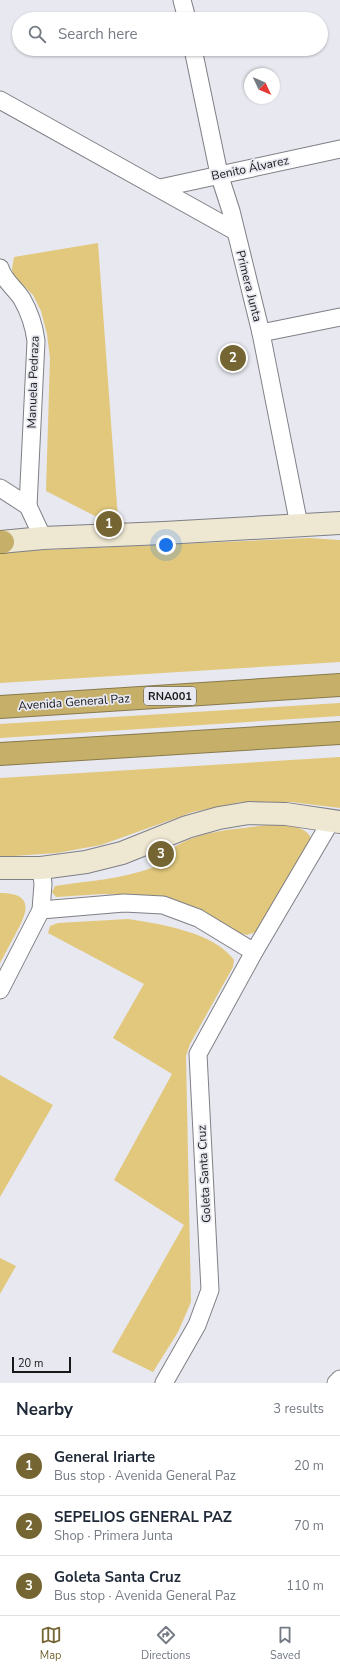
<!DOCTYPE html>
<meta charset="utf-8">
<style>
:root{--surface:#fff;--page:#f6f6f7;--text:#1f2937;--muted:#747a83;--line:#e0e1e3;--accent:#756533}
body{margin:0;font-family:"Nunito Sans",sans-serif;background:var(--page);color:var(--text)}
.compass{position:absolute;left:244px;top:68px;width:36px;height:36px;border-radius:50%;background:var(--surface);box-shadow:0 1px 3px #0004;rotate:134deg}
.scale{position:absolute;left:12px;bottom:10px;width:59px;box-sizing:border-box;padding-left:4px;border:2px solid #17181a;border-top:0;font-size:11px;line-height:14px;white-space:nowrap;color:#17181a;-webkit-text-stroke:3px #e8e8f0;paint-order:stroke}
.you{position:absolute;left:166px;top:545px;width:14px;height:14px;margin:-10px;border:3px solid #fff;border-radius:50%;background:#1a73e8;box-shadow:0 0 0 6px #1a73e833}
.badge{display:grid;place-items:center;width:26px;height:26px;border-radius:50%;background:var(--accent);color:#fff;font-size:13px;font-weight:700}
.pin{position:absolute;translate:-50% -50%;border:2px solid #fff;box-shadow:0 1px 4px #0006}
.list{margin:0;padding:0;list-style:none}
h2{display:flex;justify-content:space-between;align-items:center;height:52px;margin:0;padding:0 16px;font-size:17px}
h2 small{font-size:13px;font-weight:400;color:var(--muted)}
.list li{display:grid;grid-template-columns:26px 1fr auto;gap:12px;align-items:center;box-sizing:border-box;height:60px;padding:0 16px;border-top:1px solid var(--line)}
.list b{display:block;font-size:15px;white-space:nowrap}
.list p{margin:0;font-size:13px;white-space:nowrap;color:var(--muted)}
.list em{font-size:13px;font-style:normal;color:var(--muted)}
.icon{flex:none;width:22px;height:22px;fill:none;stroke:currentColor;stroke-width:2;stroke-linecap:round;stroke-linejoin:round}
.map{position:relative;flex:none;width:340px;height:1383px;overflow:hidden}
.search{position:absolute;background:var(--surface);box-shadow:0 1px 3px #0004;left:12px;right:12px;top:12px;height:44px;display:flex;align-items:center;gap:10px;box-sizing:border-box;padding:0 14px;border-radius:22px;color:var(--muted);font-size:15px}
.sheet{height:232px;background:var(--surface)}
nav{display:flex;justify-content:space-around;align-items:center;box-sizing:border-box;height:56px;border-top:1px solid var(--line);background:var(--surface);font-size:11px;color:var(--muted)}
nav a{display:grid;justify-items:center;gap:2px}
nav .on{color:var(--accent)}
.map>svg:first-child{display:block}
.green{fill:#e1c87c}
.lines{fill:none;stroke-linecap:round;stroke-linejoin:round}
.street-casing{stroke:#7f7f86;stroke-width:19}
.secondary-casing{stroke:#7f7f86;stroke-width:24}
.highway-casing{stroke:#887a4d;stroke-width:24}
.street{stroke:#fff;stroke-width:17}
.secondary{stroke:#eee7d2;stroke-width:22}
.highway{stroke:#c5af69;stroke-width:22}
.labels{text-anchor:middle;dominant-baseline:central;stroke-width:3.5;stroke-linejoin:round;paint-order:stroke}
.shield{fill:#e8e8f0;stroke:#56565a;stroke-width:1}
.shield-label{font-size:11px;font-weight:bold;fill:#17181a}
.street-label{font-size:12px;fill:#17181a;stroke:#e8e8f0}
</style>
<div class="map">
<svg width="340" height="1383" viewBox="0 0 340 1383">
<rect width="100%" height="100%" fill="#e8e8f0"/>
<!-- green -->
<g class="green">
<polygon points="98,243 118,519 103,520 46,491 50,358 47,334 41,311 33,295 13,275 12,269 14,257"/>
<polygon points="309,538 340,540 340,662 0,683 0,552"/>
<polygon points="340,703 340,716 0,738 0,724"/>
<polygon points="340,757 340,808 291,802 241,802 193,812 101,845 57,853 0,857 0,778"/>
<path d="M268 825C282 826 305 824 311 838L256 932 247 935 236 932 206 913 164 896 103 894 56 897 52 892 55 886C87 881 124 879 154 867 163 863 168 851 176 846 203 830 238 829 268 825Z"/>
<path d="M0 893C36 893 27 914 15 935 10 944 5 954 0 963Z"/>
<path d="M128 919C160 924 214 932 234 960L233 967 190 1044 186 1056 191 1302 178 1332 153 1372 112 1352 184 1225 114 1180 172 1074 113 1038 144 984 48 933 50 926 58 923Z"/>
<polygon points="0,1075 53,1105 0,1197"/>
<polygon points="0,1258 16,1266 0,1294"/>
</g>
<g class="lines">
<defs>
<g id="street">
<polyline points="182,0 187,19"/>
<polyline points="193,49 219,174 231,211 261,333 299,525"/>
<polyline points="0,100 235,231"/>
<polyline points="160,188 340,149"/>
<path d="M0 268C4 281 15 288 22 299 30 313 34 325 36 341L28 506"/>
<polyline points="261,333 340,317"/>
<polyline points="0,488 28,506 43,538"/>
<polyline points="41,910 124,903 163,905 198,918 254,952"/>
<polyline points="0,990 41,910 43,884 41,868"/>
<polyline points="164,1383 197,1325 210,1290 198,1054 254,952 331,821"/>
<polyline points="336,1383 340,1379"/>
</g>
<g id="secondary">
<polyline points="0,542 43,538 164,533 340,523"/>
<polyline points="0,868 41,868 86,862 122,853 187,827 219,818 249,813 286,814 340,822"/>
</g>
<g id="highway">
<polyline points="0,542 3,542"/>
<polyline points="0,707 340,685"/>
<polyline points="0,754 340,733"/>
</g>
</defs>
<!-- street casing -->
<use href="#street" class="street-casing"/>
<!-- secondary casing -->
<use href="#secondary" class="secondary-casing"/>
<!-- highway casing -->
<use href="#highway" class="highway-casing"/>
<!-- street -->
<use href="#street" class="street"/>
<!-- secondary -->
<use href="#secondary" class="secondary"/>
<!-- highway -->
<use href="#highway" class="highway"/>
</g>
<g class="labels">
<!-- shield labels -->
<rect class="shield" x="144" y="687" width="52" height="18" rx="3"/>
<g class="shield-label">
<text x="170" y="696">RNA001</text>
</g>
<!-- street labels -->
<g class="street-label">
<text transform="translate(250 168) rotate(-12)">Benito Álvarez</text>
<text transform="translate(249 286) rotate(76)">Primera Junta</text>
<text transform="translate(33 382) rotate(-88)">Manuela Pedraza</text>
<text transform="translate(74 702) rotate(-4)">Avenida General Paz</text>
<text transform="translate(204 1174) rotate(-93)">Goleta Santa Cruz</text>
</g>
</g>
</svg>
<svg class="compass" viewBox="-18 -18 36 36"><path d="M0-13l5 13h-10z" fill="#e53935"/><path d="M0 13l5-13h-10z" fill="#747a83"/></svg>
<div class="scale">20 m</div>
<div class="you"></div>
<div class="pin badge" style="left:109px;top:524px">1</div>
<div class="pin badge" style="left:233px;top:358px">2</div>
<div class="pin badge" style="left:161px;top:854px">3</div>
<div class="search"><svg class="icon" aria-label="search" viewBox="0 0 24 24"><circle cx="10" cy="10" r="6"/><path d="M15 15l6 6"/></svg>Search here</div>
</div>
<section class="sheet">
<h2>Nearby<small>3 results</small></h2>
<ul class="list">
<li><span class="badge">1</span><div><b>General Iriarte</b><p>Bus stop · Avenida General Paz</p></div><em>20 m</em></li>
<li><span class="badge">2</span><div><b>SEPELIOS GENERAL PAZ</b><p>Shop · Primera Junta</p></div><em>70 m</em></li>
<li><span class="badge">3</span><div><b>Goleta Santa Cruz</b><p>Bus stop · Avenida General Paz</p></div><em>110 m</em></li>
</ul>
</section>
<nav>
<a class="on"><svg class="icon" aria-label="map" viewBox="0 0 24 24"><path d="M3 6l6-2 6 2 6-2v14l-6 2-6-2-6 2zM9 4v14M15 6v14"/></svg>Map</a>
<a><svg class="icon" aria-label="directions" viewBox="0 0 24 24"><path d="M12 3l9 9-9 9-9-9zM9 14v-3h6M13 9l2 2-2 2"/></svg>Directions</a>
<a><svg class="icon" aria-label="saved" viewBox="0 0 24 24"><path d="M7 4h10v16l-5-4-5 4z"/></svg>Saved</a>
</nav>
